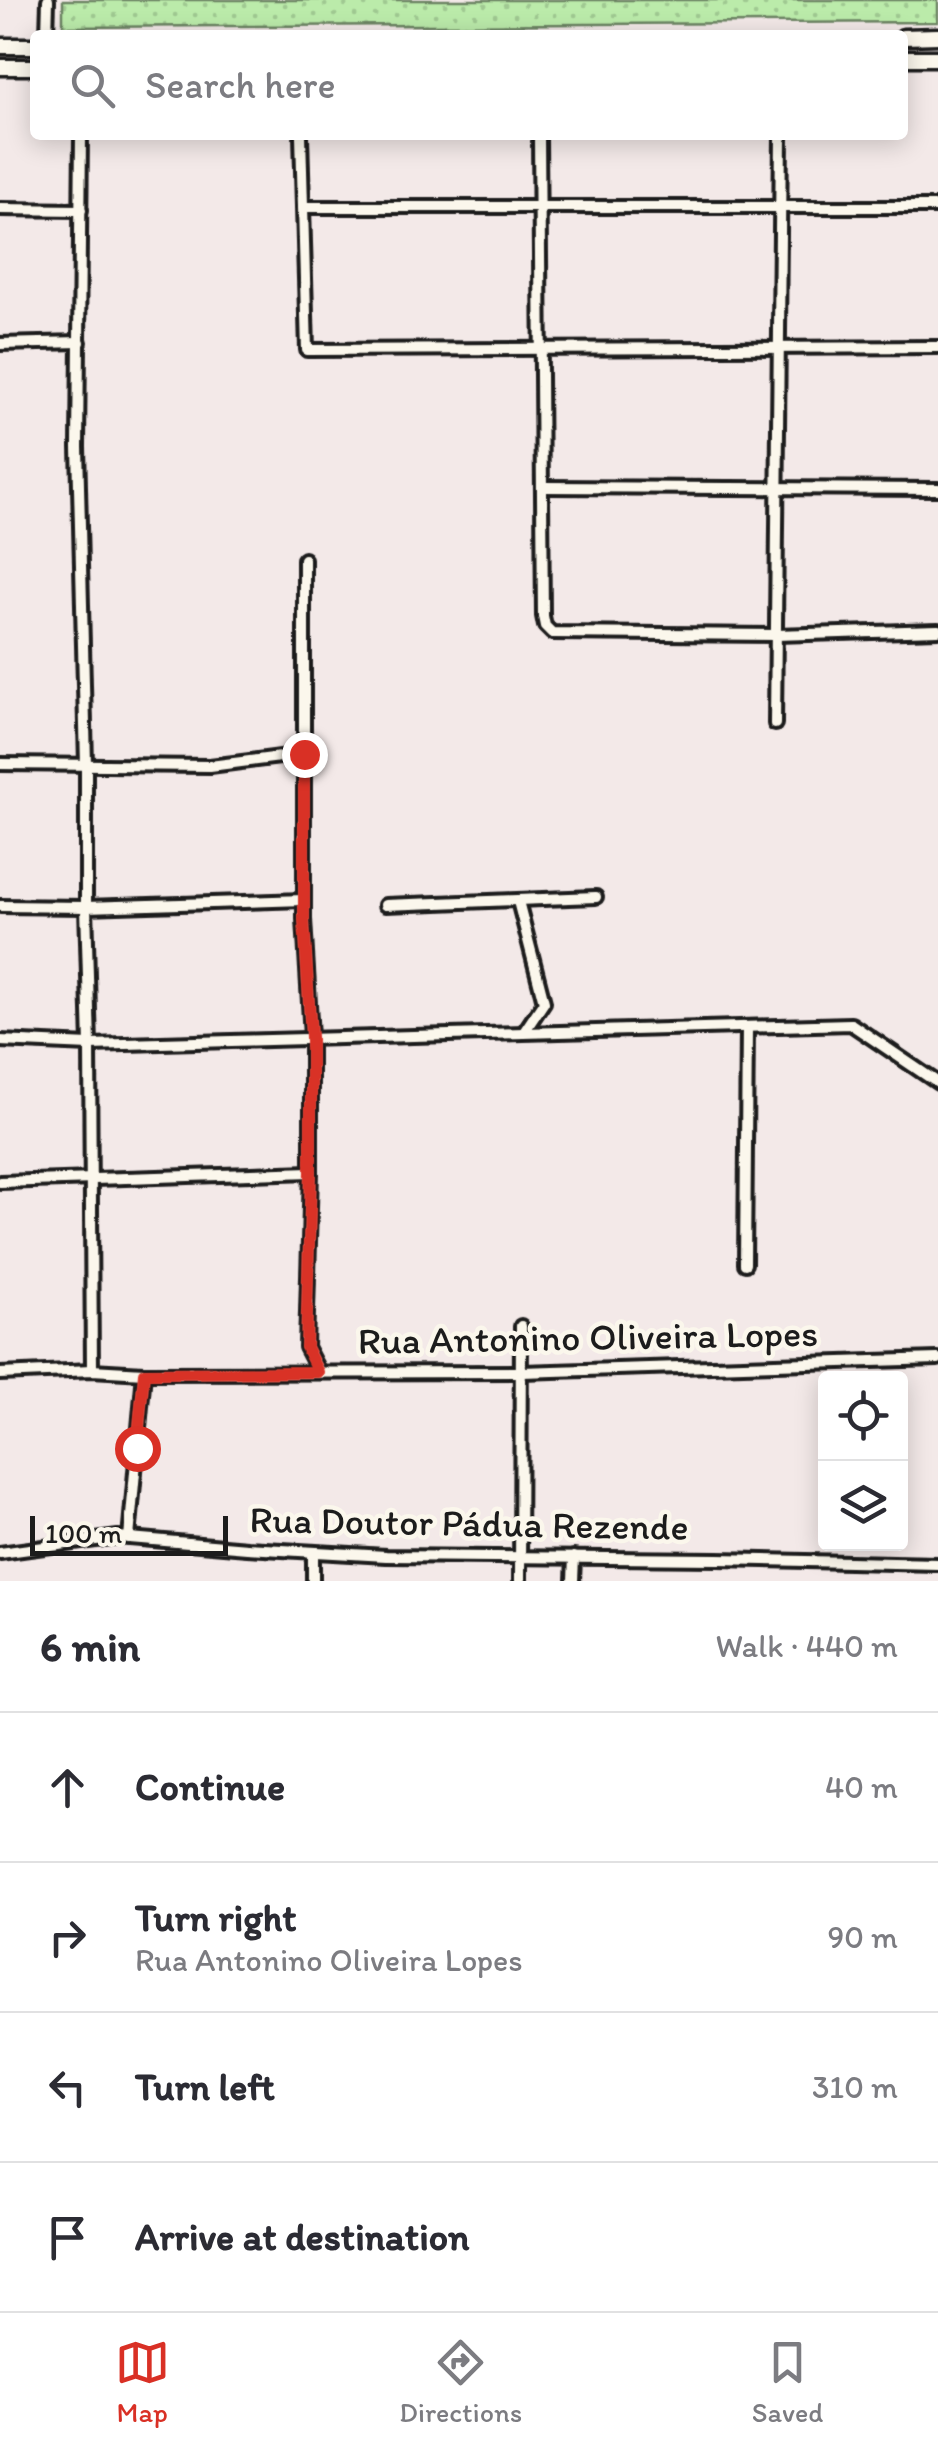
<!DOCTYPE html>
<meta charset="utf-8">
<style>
:root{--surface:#fff;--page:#f2f2f3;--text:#2b2b33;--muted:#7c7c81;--line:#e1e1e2;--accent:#d93025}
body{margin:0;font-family:Itim,sans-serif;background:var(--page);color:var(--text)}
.controls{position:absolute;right:30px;bottom:30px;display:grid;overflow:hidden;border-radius:10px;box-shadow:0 5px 25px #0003}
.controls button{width:90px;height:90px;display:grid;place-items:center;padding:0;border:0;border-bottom:2px solid var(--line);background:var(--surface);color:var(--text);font:50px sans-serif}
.scale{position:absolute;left:30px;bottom:25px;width:198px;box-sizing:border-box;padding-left:10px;border:5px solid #1c1c1c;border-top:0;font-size:28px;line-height:35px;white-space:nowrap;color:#1c1c1c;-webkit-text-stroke:8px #fbf7ec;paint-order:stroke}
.stop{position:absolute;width:30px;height:30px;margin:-22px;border:8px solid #d93025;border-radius:50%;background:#fff}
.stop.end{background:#d93025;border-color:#fff;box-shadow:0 2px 10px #0008}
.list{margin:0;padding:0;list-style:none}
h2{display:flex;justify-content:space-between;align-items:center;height:130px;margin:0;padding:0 40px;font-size:42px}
h2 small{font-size:32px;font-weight:400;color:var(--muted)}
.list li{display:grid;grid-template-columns:65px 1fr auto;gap:30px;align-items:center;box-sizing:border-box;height:150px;padding:0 40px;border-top:2px solid var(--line)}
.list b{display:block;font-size:38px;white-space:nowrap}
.list p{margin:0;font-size:32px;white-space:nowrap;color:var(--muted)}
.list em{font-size:32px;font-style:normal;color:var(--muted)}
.icon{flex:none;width:55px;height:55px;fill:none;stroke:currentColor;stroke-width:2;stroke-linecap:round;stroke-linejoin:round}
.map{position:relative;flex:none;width:938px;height:1581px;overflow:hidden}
.search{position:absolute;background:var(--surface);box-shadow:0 5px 25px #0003;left:30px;right:30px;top:30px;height:110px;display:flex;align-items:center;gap:25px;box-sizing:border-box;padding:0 35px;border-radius:10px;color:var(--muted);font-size:38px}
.sheet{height:730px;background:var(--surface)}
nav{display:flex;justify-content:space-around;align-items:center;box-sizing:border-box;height:140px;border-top:2px solid var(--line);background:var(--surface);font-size:28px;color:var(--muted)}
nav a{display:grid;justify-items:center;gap:5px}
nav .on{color:var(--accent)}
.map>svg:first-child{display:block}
.grass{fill:url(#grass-dots);stroke:#6c8463;stroke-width:2.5}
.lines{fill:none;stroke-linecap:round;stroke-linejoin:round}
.minor-casing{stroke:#1c1c1c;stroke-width:18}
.tertiary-casing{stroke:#1c1c1c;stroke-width:21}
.minor{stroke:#fbf7ec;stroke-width:10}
.tertiary{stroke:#fbf7ec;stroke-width:14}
.route{stroke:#d93025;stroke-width:12}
.labels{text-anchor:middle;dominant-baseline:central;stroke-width:9;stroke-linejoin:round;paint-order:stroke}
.street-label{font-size:38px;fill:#1c1c1c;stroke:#fbf7ec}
</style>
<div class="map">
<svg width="938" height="1581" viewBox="0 0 938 1581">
<defs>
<pattern id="grass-dots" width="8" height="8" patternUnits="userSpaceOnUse" patternTransform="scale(2.5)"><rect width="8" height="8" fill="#bbebaa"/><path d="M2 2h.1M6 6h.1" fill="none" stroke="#a0c992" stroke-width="1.8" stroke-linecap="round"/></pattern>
</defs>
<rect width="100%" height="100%" fill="#f3e9e8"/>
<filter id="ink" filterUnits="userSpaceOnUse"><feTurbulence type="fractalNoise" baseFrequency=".01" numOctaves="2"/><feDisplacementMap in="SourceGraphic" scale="20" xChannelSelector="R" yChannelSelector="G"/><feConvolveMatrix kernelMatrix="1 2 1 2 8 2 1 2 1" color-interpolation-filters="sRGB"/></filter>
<g filter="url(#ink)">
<!-- grass -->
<polygon class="grass" points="63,0 938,0 938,22 63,27"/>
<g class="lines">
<defs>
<g id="minor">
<polyline points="47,35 48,0"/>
<polyline points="81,135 78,447 86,764 86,907 90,1045 92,1370"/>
<polyline points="301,135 307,350 938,347"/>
<polyline points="539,135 543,616 545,626 552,633 776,635 938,630"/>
<polyline points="303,207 938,207"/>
<polyline points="0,209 81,210"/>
<polyline points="0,344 80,342"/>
<polyline points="542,487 938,489"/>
<polyline points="304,559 304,919 311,1037 311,1172 306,1347 319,1372"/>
<polyline points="775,724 781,135"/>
<polyline points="0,764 210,766 304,754"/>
<polyline points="518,901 544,1002 524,1032"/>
<polyline points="385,905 596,897"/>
<polyline points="0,906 86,907 304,900"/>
<polyline points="0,1041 90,1045 851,1024 938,1083"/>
<polyline points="0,1182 311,1172"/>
<polyline points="745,1264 747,1027"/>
<polyline points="0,1374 92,1370 144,1373 522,1372 938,1359"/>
<polyline points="129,1538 144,1373"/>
<polyline points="0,1553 118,1537 247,1548 386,1556 718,1559 938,1564"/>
<polyline points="313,1553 313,1581"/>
<polyline points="520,1581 521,1326"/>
<polyline points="573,1581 574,1557"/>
</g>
<g id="tertiary">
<polyline points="903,37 938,36"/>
<polyline points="0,46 35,46"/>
<polyline points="903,58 938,58"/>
<polyline points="0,67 35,67"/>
</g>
</defs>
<!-- minor casing -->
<use href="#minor" class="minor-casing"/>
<!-- tertiary casing -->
<use href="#tertiary" class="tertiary-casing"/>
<!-- minor -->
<use href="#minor" class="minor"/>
<!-- tertiary -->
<use href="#tertiary" class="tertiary"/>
</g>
</g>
<g class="lines" filter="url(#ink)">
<!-- route -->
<polyline class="route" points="137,1448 144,1373 318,1372 306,1347 311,1172 311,1037 304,920 304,754"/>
</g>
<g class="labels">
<!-- street labels -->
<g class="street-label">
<text transform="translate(588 1337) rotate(-1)">Rua Antonino Oliveira Lopes</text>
<text transform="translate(469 1523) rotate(1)">Rua Doutor Pádua Rezende</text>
</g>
</g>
</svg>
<div class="controls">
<button><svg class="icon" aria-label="locate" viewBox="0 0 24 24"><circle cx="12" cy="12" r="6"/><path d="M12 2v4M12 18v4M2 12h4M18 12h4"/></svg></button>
<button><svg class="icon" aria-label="layers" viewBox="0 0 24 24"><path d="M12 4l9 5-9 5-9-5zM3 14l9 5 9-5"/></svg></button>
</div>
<div class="scale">100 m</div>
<div class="stop" style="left:137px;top:1448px"></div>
<div class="stop end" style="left:304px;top:754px"></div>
<div class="search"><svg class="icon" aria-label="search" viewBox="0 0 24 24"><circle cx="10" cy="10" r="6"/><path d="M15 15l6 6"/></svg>Search here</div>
</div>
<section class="sheet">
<h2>6 min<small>Walk · 440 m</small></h2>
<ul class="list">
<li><svg class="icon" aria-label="ahead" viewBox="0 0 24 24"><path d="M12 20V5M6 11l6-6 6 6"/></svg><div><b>Continue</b></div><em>40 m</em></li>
<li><svg class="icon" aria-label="right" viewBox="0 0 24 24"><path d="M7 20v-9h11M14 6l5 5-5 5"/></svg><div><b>Turn right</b><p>Rua Antonino Oliveira Lopes</p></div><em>90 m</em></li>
<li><svg class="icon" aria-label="left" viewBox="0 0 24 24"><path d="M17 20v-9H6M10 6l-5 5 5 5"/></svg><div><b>Turn left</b></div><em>310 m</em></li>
<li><svg class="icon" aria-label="arrive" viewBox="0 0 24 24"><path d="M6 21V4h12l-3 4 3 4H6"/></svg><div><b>Arrive at destination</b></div></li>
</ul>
</section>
<nav>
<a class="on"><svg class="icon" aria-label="map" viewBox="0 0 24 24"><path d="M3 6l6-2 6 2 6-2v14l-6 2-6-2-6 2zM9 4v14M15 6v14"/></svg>Map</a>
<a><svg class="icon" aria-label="directions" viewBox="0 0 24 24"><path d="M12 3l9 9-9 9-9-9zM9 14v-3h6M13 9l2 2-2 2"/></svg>Directions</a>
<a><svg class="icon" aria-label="saved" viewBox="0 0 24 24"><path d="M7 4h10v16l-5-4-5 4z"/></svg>Saved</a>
</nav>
